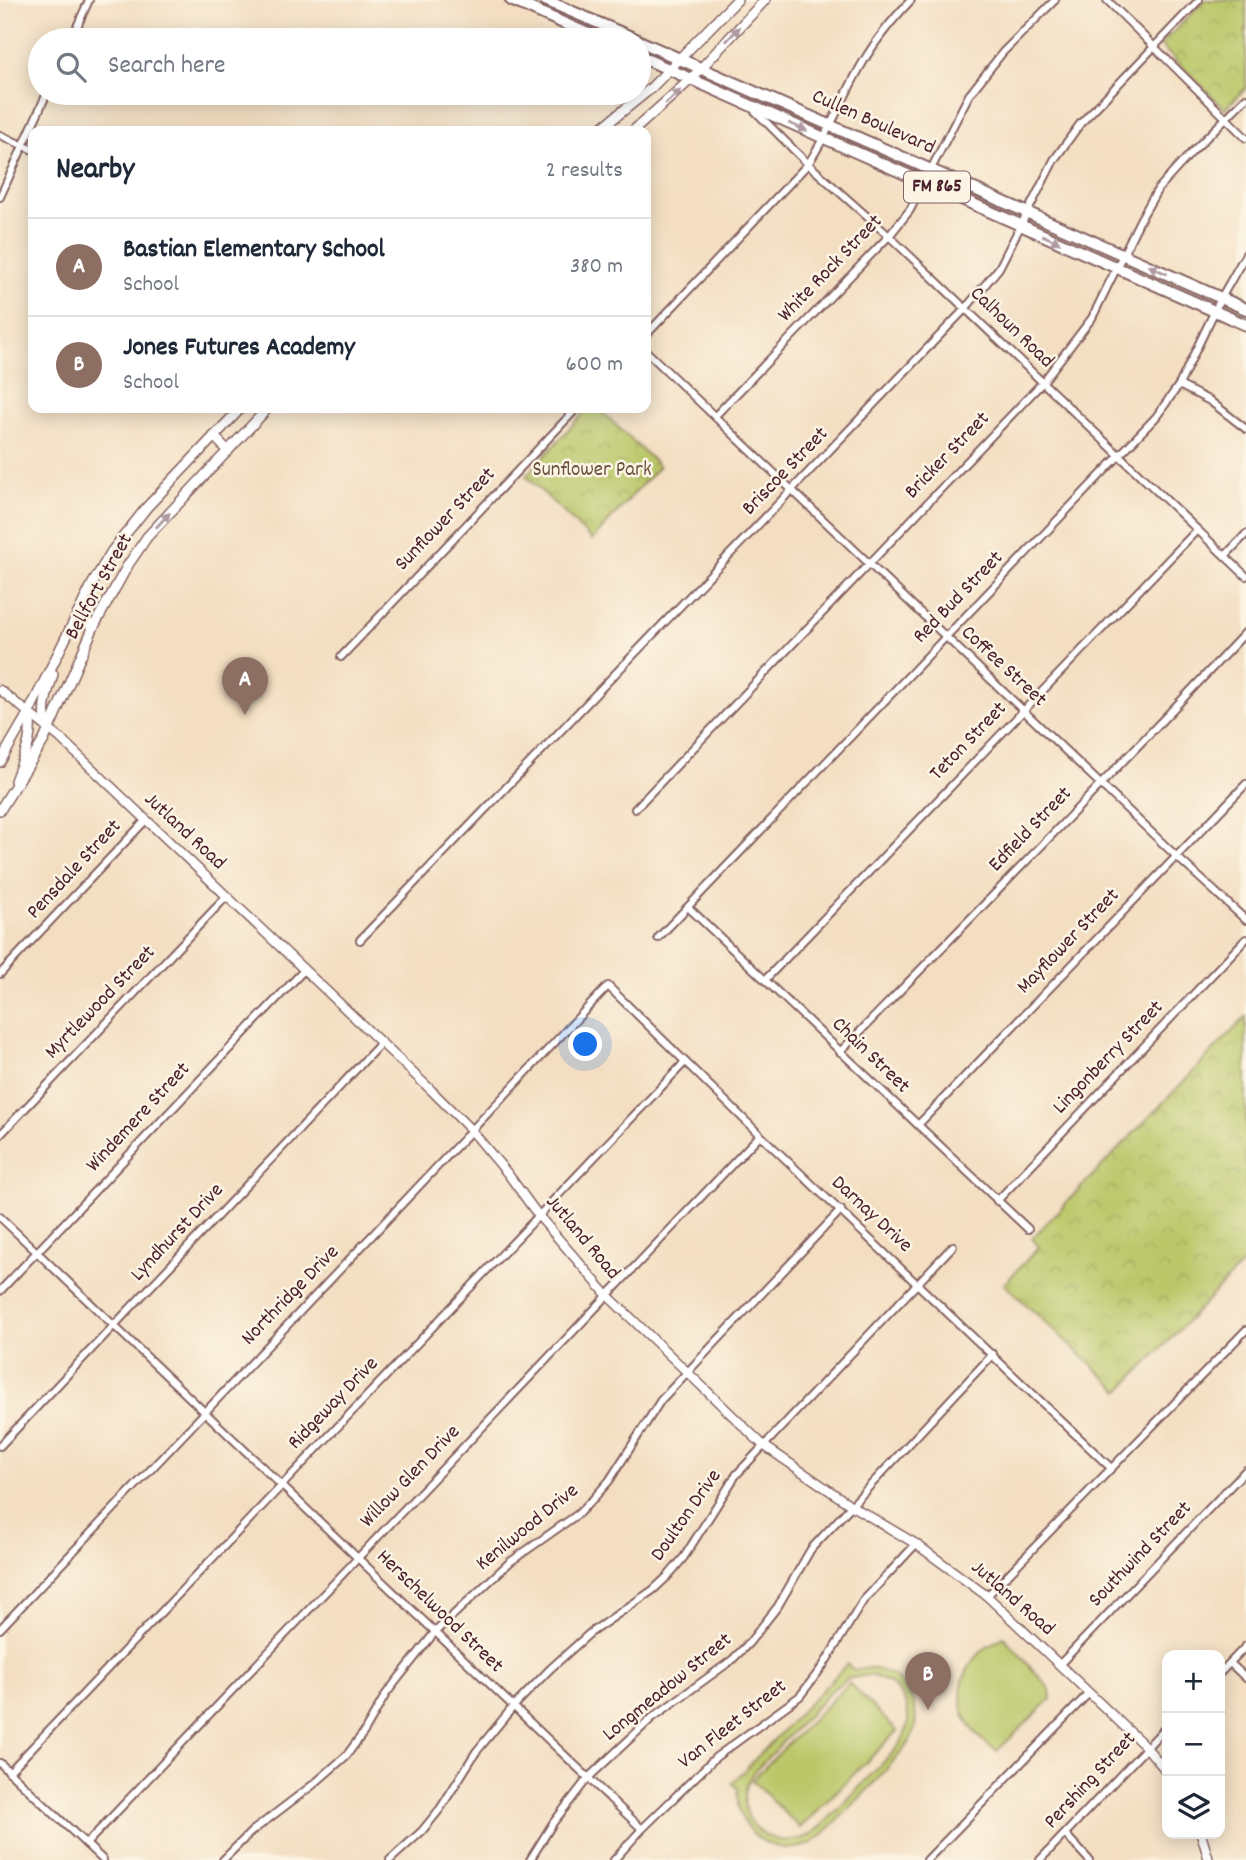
<!DOCTYPE html>
<meta charset="utf-8">
<style>
:root{--surface:#fff;--page:#f2f2f3;--text:#1f2937;--muted:#747a83;--line:#e0e1e3;--accent:#c8321e}
body{margin:0;font-family:Dekko,sans-serif;background:var(--page);color:var(--text)}
.controls{position:absolute;right:21px;bottom:21px;display:grid;overflow:hidden;border-radius:14px;box-shadow:0 4px 18px #0003}
.controls button{width:63px;height:63px;display:grid;place-items:center;padding:0;border:0;border-bottom:2px solid var(--line);background:var(--surface);color:var(--text);font:35px sans-serif}
.you{position:absolute;left:586px;top:1045px;width:24px;height:24px;margin:-18px;border:5px solid #fff;border-radius:50%;background:#1a73e8;box-shadow:0 0 0 10px #1a73e833}
.badge{display:grid;place-items:center;width:46px;height:46px;border-radius:50%;background:var(--accent);color:#fff;font-size:23px;font-weight:700}
.pin{position:absolute;translate:-50% -58px;filter:drop-shadow(0 2px 4px #0008)}
.pin::after{content:'';position:absolute;top:37px;width:24px;height:21px;background:inherit;clip-path:polygon(0 0,100% 0,50% 100%)}
.list{margin:0;padding:0;list-style:none}
h2{display:flex;justify-content:space-between;align-items:center;height:91px;margin:0;padding:0 28px;font-size:30px}
h2 small{font-size:23px;font-weight:400;color:var(--muted)}
.list li{display:grid;grid-template-columns:46px 1fr auto;gap:21px;align-items:center;box-sizing:border-box;height:98px;padding:0 28px;border-top:2px solid var(--line)}
.list b{display:block;font-size:26px;white-space:nowrap}
.list p{margin:0;font-size:23px;white-space:nowrap;color:var(--muted)}
.list em{font-size:23px;font-style:normal;color:var(--muted)}
.icon{flex:none;width:38px;height:38px;fill:none;stroke:currentColor;stroke-width:2;stroke-linecap:round;stroke-linejoin:round}
.map{position:relative;flex:none;width:1246px;height:1860px;overflow:hidden}
.search{position:absolute;background:var(--surface);box-shadow:0 4px 18px #0003;left:28px;top:28px;width:623px;height:77px;display:flex;align-items:center;gap:18px;box-sizing:border-box;padding:0 24px;border-radius:38px;color:var(--muted);font-size:26px}
.panel{position:absolute;background:var(--surface);box-shadow:0 4px 18px #0003;left:28px;top:126px;width:623px;height:287px;border-radius:14px}
.map>svg:first-child{display:block}
.green{fill:#bbc86a;stroke:#82744a;stroke-width:2;fill-rule:evenodd}
.park{fill:url(#park-crowns);stroke:#82744a;stroke-width:2}
.lines{fill:none;stroke-linecap:round;stroke-linejoin:round}
.minor-casing{stroke:#856260;stroke-width:10}
.tertiary-casing{stroke:#856260;stroke-width:11}
.secondary-casing{stroke:#856260;stroke-width:12}
.primary-casing{stroke:#856260;stroke-width:14}
.minor{stroke:#fff;stroke-width:6}
.tertiary{stroke:#fff;stroke-width:8}
.secondary{stroke:#fff;stroke-width:9}
.primary{stroke:#fff;stroke-width:10}
.oneway{fill:#ae9aa0}
.labels{text-anchor:middle;dominant-baseline:central;stroke-width:5;stroke-linejoin:round;paint-order:stroke}
.shield{fill:#fcf5e5;stroke:#7f5f63;stroke-width:2}
.shield-label{font-size:19px;font-weight:bold;fill:#4a1f2b}
.street-label{font-size:21px;fill:#4a1f2b;stroke:#fcf5e5}
.park-label{font-size:21px;fill:#6c523e;stroke:#fcf5e5}
</style>
<div class="map">
<svg width="1246" height="1860" viewBox="0 0 1246 1860">
<defs>
<pattern id="park-crowns" width="20" height="18" patternUnits="userSpaceOnUse" patternTransform="scale(1.75)"><rect width="20" height="18" fill="#bbc86a"/><path d="M2 6a3 3 0 1 1 6 0M12 15a3 3 0 1 1 6 0" fill="none" stroke="#a2ab5c"/></pattern>
</defs>
<rect width="100%" height="100%" fill="#fcf5e5"/>
<filter id="ink" filterUnits="userSpaceOnUse"><feTurbulence type="fractalNoise" baseFrequency=".0143" numOctaves="2"/><feDisplacementMap in="SourceGraphic" scale="14" xChannelSelector="R" yChannelSelector="G"/><feConvolveMatrix kernelMatrix="1 2 1 2 8 2 1 2 1" color-interpolation-filters="sRGB"/></filter>
<filter id="wash" filterUnits="userSpaceOnUse"><feTurbulence type="fractalNoise" baseFrequency=".00686" numOctaves="4" result="noise"/><feDisplacementMap in="SourceGraphic" scale="28" xChannelSelector="R" yChannelSelector="G"/><feGaussianBlur stdDeviation="1.57" result="paint"/><feColorMatrix in="noise" values="0 0 0 0 0 0 0 0 0 0 0 0 0 0 0 0 0 1.4 0 .05"/><feComposite in="paint" operator="in"/></filter>
<g filter="url(#wash)">
<rect width="100%" height="100%" fill="#f3dec1"/>
<!-- green -->
<g class="green">
<path d="M1004 1637 1050 1689 1051 1699 997 1751C946 1721 950 1662 1004 1637Z"/>
<path d="M847 1664 854 1670C872 1666 890 1670 903 1685 915 1698 919 1718 913 1735 908 1750 825 1836 810 1844 771 1860 732 1828 738 1788L732 1783ZM868 1675C899 1680 919 1711 902 1740 894 1754 880 1765 869 1777 850 1796 832 1819 810 1835 767 1856 727 1814 753 1773L834 1688 847 1679Z"/>
<polygon points="849,1683 897,1731 800,1828 752,1780"/>
</g>
<!-- park -->
<g class="park">
<polygon points="1205,0 1246,0 1246,88 1225,109 1160,45"/>
<polygon points="588,408 598,408 659,466 592,540 526,476"/>
<polygon points="1246,1017 1246,1260 1120,1391 1004,1284 1039,1247 1032,1238"/>
</g>
</g>
<g filter="url(#ink)">
<g class="lines">
<defs>
<g id="minor">
<polyline points="1107,0 1246,138"/>
<polyline points="71,40 89,0"/>
<polyline points="752,108 808,164 889,236 1246,576"/>
<polyline points="0,135 33,150"/>
<polyline points="0,197 47,93"/>
<path d="M646 335 808 164C829 132 843 97 862 64 875 41 893 19 911 0"/>
<polyline points="646,351 1176,856 1246,920"/>
<polyline points="1179,385 1210,401 1246,429"/>
<polyline points="715,416 889,236 910,210 969,95 1003,52 1055,0"/>
<polyline points="1225,556 1246,534"/>
<polyline points="341,657 577,408"/>
<polyline points="635,809 1042,383 1092,318 1140,220 1158,189 1190,154 1246,98"/>
<polyline points="689,908 1028,1229"/>
<polyline points="658,938 1156,417 1179,385 1221,298 1246,254"/>
<polyline points="360,940 965,309 999,268 1054,160 1080,124 1199,0"/>
<polyline points="0,974 146,820"/>
<polyline points="766,979 1197,530"/>
<path d="M840 1052C976 913 1113 774 1246 632"/>
<polyline points="918,1125 1246,784"/>
<polyline points="0,1135 227,896"/>
<polyline points="997,1201 1246,939"/>
<polyline points="0,1217 642,1829"/>
<polyline points="0,1291 304,970"/>
<polyline points="0,1446 381,1043"/>
<polyline points="987,1596 1246,1330"/>
<polyline points="0,1629 608,986 760,1135 1111,1468"/>
<polyline points="1230,1663 1246,1678"/>
<polyline points="1060,1664 1246,1470"/>
<polyline points="1220,1673 1246,1646"/>
<polyline points="0,1763 103,1860"/>
<polyline points="9,1772 685,1062"/>
<polyline points="1065,1834 1089,1860"/>
<polyline points="86,1844 760,1135"/>
<polyline points="223,1860 251,1832 314,1784 346,1756 364,1732 386,1694 435,1632 510,1562 578,1514 594,1498 609,1481 661,1400 841,1210"/>
<polyline points="390,1860 422,1831 440,1809 476,1752 513,1707 550,1669 590,1633 653,1590 668,1576 684,1557 736,1475 953,1246"/>
<polyline points="530,1860 553,1823 588,1778 652,1718 732,1660 749,1643 778,1606 811,1549 993,1354"/>
<polyline points="614,1860 642,1829 716,1757 800,1696 823,1666 863,1601 916,1544"/>
<polyline points="927,1860 1089,1693"/>
<polyline points="1040,1860 1167,1726"/>
</g>
<g id="tertiary">
<polyline points="0,690 60,738 431,1090 472,1131 508,1174 538,1215 607,1295 763,1445 852,1506 916,1544 987,1596 1146,1747 1167,1772"/>
<polyline points="1201,1834 1209,1860"/>
</g>
<g id="secondary">
<polyline points="598,131 650,89 737,0"/>
<polyline points="633,131 690,80 765,0"/>
<polyline points="214,436 228,451"/>
<polyline points="76,618 94,626"/>
<path d="M49 729C39 712 48 692 53 674"/>
<polyline points="0,762 29,712 93,583 112,551 147,507 241,408"/>
<path d="M15 781C24 756 34 739 29 712"/>
<polyline points="0,810 44,740 94,626 128,565 147,537 268,408"/>
</g>
<g id="primary">
<polyline points="511,0 602,40"/>
<polyline points="545,0 638,40"/>
<polyline points="639,41 1246,309"/>
<polyline points="639,56 1246,325"/>
</g>
</defs>
<!-- minor casing -->
<use href="#minor" class="minor-casing"/>
<!-- tertiary casing -->
<use href="#tertiary" class="tertiary-casing"/>
<!-- secondary casing -->
<use href="#secondary" class="secondary-casing"/>
<!-- primary casing -->
<use href="#primary" class="primary-casing"/>
<!-- minor -->
<use href="#minor" class="minor"/>
<!-- tertiary -->
<use href="#tertiary" class="tertiary"/>
<!-- secondary -->
<use href="#secondary" class="secondary"/>
<!-- primary -->
<use href="#primary" class="primary"/>
</g>
<!-- one-way arrows -->
<defs><path id="oneway-solid" d="M-6-.8H1V-3.2L6.5 0L1 3.2V.8H-6Z" transform="scale(1.75)"/></defs>
<g class="oneway">
<use href="#oneway-solid" transform="translate(733 34) rotate(-47)"/>
<use href="#oneway-solid" transform="translate(673 97) rotate(-43)"/>
<use href="#oneway-solid" transform="translate(798 127) rotate(23)"/>
<use href="#oneway-solid" transform="translate(1051 239) rotate(24)"/>
<use href="#oneway-solid" transform="translate(1158 270) rotate(-156)"/>
<use href="#oneway-solid" transform="translate(163 520) rotate(-47)"/>
</g>
</g>
<g class="labels">
<!-- shield labels -->
<rect class="shield" x="904" y="171.5" width="66" height="31" rx="5"/>
<g class="shield-label">
<text x="937" y="187">FM 865</text>
</g>
<!-- street labels -->
<g class="street-label">
<text transform="translate(873 123) rotate(24)">Cullen Boulevard</text>
<text transform="translate(831 269) rotate(-46)">White Rock Street</text>
<text transform="translate(1011 328) rotate(44)">Calhoun Road</text>
<text transform="translate(948 456) rotate(-46)">Bricker Street</text>
<text transform="translate(786 472) rotate(-46)">Briscoe Street</text>
<text transform="translate(446 520) rotate(-46)">Sunflower Street</text>
<text transform="translate(100 587) rotate(-61)">Bellfort Street</text>
<text transform="translate(959 598) rotate(-46)">Red Bud Street</text>
<text transform="translate(1003 667) rotate(43)">Coffee Street</text>
<text transform="translate(969 742) rotate(-46)">Teton Street</text>
<text transform="translate(1031 830) rotate(-46)">Edfield Street</text>
<text transform="translate(184 832) rotate(43)">Jutland Road</text>
<text transform="translate(75 870) rotate(-47)">Pensdale Street</text>
<text transform="translate(1069 942) rotate(-46)">Mayflower Street</text>
<text transform="translate(101 1003) rotate(-46)">Myrtlewood Street</text>
<text transform="translate(870 1056) rotate(44)">Chain Street</text>
<text transform="translate(1109 1058) rotate(-46)">Lingonberry Street</text>
<text transform="translate(139 1118) rotate(-47)">Windemere Street</text>
<text transform="translate(871 1215) rotate(43)">Darnay Drive</text>
<text transform="translate(178 1233) rotate(-47)">Lyndhurst Drive</text>
<text transform="translate(582 1238) rotate(50)">Jutland Road</text>
<text transform="translate(291 1296) rotate(-46)">Northridge Drive</text>
<text transform="translate(334 1404) rotate(-46)">Ridgeway Drive</text>
<text transform="translate(411 1477) rotate(-46)">Willow Glen Drive</text>
<text transform="translate(687 1516) rotate(-55)">Doulton Drive</text>
<text transform="translate(528 1528) rotate(-39)">Kenilwood Drive</text>
<text transform="translate(1141 1555) rotate(-46)">Southwind Street</text>
<text transform="translate(1012 1599) rotate(41)">Jutland Road</text>
<text transform="translate(439 1612) rotate(44)">Herschelwood Street</text>
<text transform="translate(668 1688) rotate(-39)">Longmeadow Street</text>
<text transform="translate(733 1725) rotate(-38)">Van Fleet Street</text>
<text transform="translate(1091 1781) rotate(-47)">Pershing Street</text>
</g>
<!-- park labels -->
<g class="park-label">
<text x="592" y="471">Sunflower Park</text>
</g>
</g>
</svg>
<div class="controls">
<button>+</button>
<button>−</button>
<button><svg class="icon" aria-label="layers" viewBox="0 0 24 24"><path d="M12 4l9 5-9 5-9-5zM3 14l9 5 9-5"/></svg></button>
</div>
<div class="you"></div>
<div class="pin badge" style="left:245px;top:715px;background:#8d6e63">A</div>
<div class="pin badge" style="left:928px;top:1710px;background:#8d6e63">B</div>
<div class="search"><svg class="icon" aria-label="search" viewBox="0 0 24 24"><circle cx="10" cy="10" r="6"/><path d="M15 15l6 6"/></svg>Search here</div>
<section class="panel">
<h2>Nearby<small>2 results</small></h2>
<ul class="list">
<li><span class="badge" style="background:#8d6e63">A</span><div><b>Bastian Elementary School</b><p>School</p></div><em>380 m</em></li>
<li><span class="badge" style="background:#8d6e63">B</span><div><b>Jones Futures Academy</b><p>School</p></div><em>600 m</em></li>
</ul>
</section>
</div>
